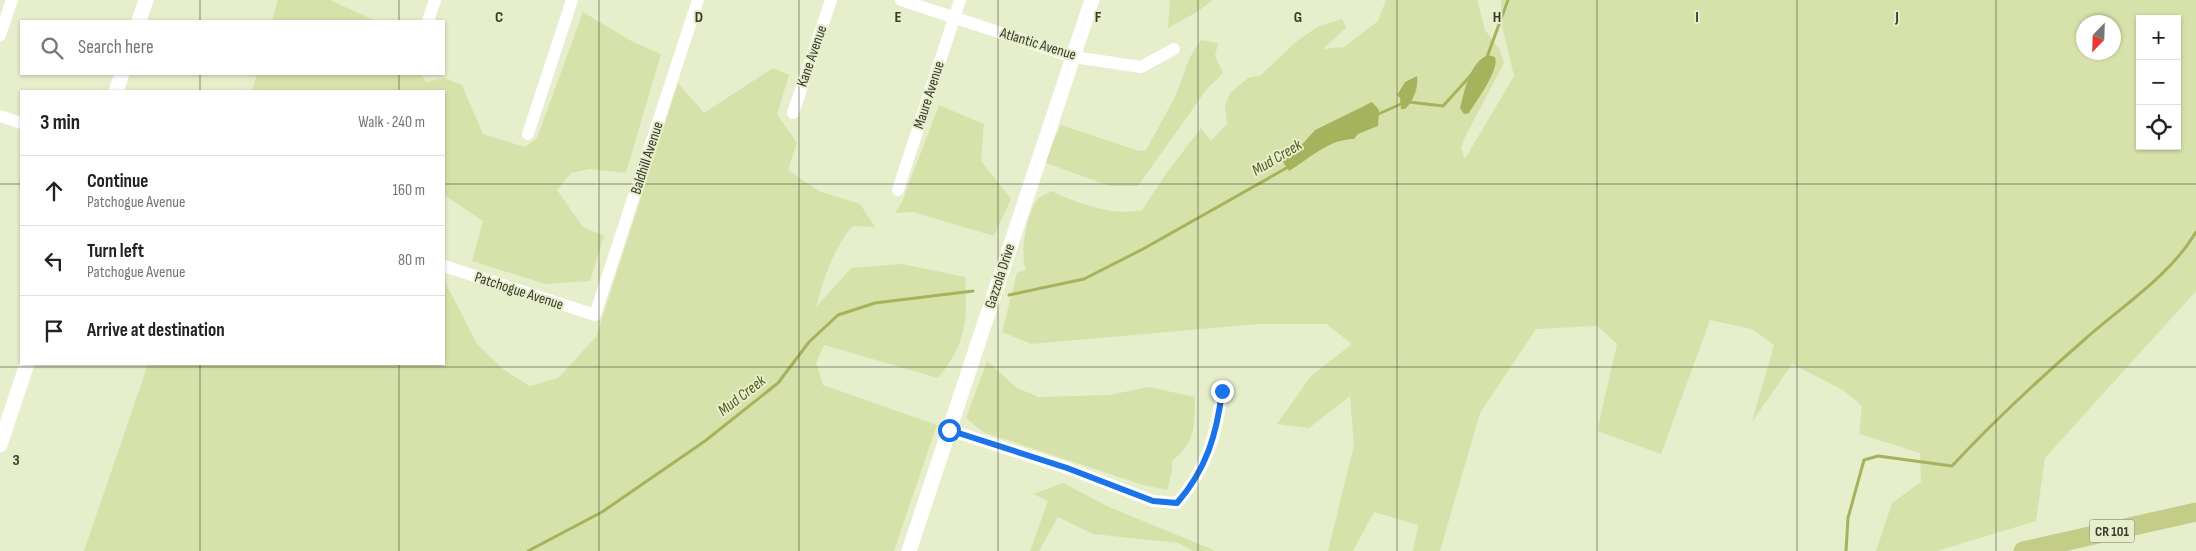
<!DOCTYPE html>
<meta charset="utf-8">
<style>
:root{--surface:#fff;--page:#f6f6f6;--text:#222;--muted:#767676;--line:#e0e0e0}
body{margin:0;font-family:"Sofia Sans Condensed",sans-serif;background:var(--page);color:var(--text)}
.controls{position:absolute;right:15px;top:15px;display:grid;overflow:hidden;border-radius:0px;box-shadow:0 1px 4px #0004}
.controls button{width:45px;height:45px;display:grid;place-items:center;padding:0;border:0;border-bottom:1px solid var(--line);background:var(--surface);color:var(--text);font:25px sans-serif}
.compass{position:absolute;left:2076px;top:15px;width:45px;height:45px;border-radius:50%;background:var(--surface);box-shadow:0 1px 4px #0004;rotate:203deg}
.stop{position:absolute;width:15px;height:15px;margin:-11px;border:4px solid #1a73e8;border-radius:50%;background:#fff}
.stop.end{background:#1a73e8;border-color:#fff;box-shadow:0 1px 5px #0008}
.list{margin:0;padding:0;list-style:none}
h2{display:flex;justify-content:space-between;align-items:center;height:65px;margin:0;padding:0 20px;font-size:21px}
h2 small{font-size:16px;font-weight:400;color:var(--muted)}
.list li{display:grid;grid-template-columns:32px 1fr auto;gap:15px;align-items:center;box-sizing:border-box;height:70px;padding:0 20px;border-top:1px solid var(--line)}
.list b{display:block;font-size:19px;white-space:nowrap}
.list p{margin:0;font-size:16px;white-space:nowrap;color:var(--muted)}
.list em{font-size:16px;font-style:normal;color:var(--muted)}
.icon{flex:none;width:28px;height:28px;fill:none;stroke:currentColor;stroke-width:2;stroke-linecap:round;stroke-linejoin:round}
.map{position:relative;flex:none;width:2196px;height:551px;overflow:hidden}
.search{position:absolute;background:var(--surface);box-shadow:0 1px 4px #0004;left:20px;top:20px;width:425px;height:55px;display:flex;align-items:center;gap:12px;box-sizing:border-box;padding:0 18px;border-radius:0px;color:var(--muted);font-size:19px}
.panel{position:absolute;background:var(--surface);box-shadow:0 1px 4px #0004;left:20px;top:90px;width:425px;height:275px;border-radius:0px}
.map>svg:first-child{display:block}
.green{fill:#d7e2aa;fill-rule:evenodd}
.water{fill:#a4b35c}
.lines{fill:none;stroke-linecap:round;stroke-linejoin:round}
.stream{stroke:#a4b35c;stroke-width:3}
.minor{stroke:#fff;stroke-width:12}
.tertiary{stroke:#fff;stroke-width:15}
.primary{stroke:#c3cd87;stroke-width:19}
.route{stroke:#1a73e8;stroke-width:6}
.grid{fill:none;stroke:#383a2d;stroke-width:1;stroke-opacity:0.55}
.labels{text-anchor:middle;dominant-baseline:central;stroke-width:4;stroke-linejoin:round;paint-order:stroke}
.shield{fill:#e6eecc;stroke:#6c705d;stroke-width:1}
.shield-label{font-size:14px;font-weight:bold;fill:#383a2d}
.street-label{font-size:15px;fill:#383a2d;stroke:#e6eecc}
.water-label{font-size:16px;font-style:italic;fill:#545d1f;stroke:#e6eecc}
.grid-label{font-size:16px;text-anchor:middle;font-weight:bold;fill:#383a2d;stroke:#e6eecc;stroke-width:4;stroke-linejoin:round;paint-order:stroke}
</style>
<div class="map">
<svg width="2196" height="551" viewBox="0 0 2196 551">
<rect width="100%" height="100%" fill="#e6eecc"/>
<!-- green -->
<g class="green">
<polygon points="278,0 330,0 376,21 272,21"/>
<polygon points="1170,0 1213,0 1197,12 1168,28"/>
<path d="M1386 0H1477L1485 30 1500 50 1504 63 1465 137 1461 148 1465 159 1514 76 1502 26 1501 0H2196V291L2045 458 2036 521 1937 551H1876L1892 503 1921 482 1920 453 1859 434 1862 406 1843 390 1792 364 1752 422 1774 345 1752 329 1710 320 1661 454 1597 431 1617 344 1597 326 1536 329 1480 413 1440 551H1413L1418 525 1374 512 1353 551H1328L1354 445 1350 396 1309 428 1277 424 1311 376 1352 344 1326 324H1258L1031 344 1002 332 1017 273 1026 270C1019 254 1027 209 1040 197 1043 195 1048 193 1051 191 1079 203 1111 217 1142 210L1168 171 1201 128 1211 141 1227 124 1225 106 1230 93 1248 78 1261 75 1297 41 1317 27 1342 19 1346 28 1323 49 1344 47 1378 21ZM2140 19H2177V146H2140ZM2084 22H2114V52H2084ZM1405 82 1419 83 1401 109 1400 98 1397 95ZM1365 105 1377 126 1358 134 1354 139C1329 139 1309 159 1289 171L1284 154 1297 150 1315 130Z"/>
<polygon points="583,12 633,42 661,54 626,173 589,169 571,173 557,190 583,227 604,236 590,281 545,284 472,261 483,221 444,195 444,91 252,91 257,74 421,74 426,82 444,78 462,85 483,134 525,147 537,138"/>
<polygon points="1201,40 1218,43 1215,56 1223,73 1206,90 1138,186 1110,186 1043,162 1061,125 1139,151 1146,150 1175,97 1190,57"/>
<path d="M773 68 789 75 777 114 797 143 788 170 819 191 860 204 875 227 853 226C833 248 824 279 816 307L851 268 902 264 965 277C968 320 966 344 938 378L824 345 816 363 823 385 937 425 894 551H84L148 364H444V280L477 344 504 370 530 386 558 378 596 337 678 83 704 113Z"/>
<polygon points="939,105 984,124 981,161 1011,199 994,236 913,212 895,213 902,202"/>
<path d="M987 361 1017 388 1039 397 1109 395 1149 387 1195 397C1194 427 1197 441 1172 461V471L1167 490 1143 485 983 432 966 418Z"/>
<polygon points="1063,483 1109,507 1216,551 1193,551 1178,543 1093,534 1058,517 1039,551 1030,551 1048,501 1033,494"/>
</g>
<!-- water -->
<g class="water">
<path d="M1488 55 1495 57C1500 70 1476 101 1469 113L1464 114 1460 108C1465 90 1469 63 1488 55Z"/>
<path d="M1417 76C1419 87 1413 102 1405 109H1401L1400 98 1397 95 1405 82Z"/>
<path d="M1372 102 1379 110 1378 126 1358 134 1354 139C1329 139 1309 159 1289 171L1281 159 1284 154 1297 150 1315 130Z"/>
</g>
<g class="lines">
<!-- stream -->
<g class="stream">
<polyline points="1487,57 1508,0"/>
<polyline points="1409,102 1443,106 1473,73"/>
<polyline points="1374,116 1403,103"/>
<polyline points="1009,295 1084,279 1143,249 1290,166"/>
<polyline points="528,551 602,512 705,441 778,383 809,342 838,315 875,303 973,291"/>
<path d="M1846 551 1848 518 1864 460 1878 456 1952 466C1993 422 2038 380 2084 340 2122 306 2170 276 2196 232"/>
</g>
<!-- minor -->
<g class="minor">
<polyline points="901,0 1074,57 1141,67 1174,49"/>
<polyline points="428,21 435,0"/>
<polyline points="0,35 12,0"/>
<polyline points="793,113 831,0"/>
<polyline points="0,116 21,123"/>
<polyline points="528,134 572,0"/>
<polyline points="898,190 960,0"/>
<polyline points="444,266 595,315 698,0"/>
<path d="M949 430 1067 468 1153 501 1177 503C1206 470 1217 434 1222 391"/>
</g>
<!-- tertiary -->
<g class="tertiary">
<polyline points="139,21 146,0"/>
<polyline points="116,91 122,74"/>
<polyline points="0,445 27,364"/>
<polyline points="909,551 1092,0"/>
</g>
<!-- primary -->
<polyline class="primary" points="2023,551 2196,512"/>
</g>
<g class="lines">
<!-- route -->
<path class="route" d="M949 430 1067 468 1153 501 1177 503C1206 470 1217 434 1222 391"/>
</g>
<!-- grid -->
<path class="grid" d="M200 0V21M399 0V21M599 0V551M799 0V551M998 0V551M1198 0V551M1397 0V551M1597 0V551M1797 0V551M1996 0V551M200 74V91M399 74V91M0 184H21M444 184H2196M200 364V551M399 364V551M0 367H2196"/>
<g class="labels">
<!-- shield labels -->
<rect class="shield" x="2089.5" y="519.5" width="45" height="23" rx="4"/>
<g class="shield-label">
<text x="2112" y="531">CR 101</text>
</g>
<!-- street labels -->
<g class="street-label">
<text transform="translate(1038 44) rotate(17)">Atlantic Avenue</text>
<text transform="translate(812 56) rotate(-71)">Kane Avenue</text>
<text transform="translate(929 95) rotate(-72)">Maure Avenue</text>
<text transform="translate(647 158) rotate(-72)">Baldhill Avenue</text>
<text transform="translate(1000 276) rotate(-72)">Gazzola Drive</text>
<text transform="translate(519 291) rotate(18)">Patchogue Avenue</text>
</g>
<!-- water labels -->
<g class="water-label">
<text transform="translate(1277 158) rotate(-31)">Mud Creek</text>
<text transform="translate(742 396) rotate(-38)">Mud Creek</text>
</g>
</g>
<g class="grid-label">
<text x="499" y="22">C</text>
<text x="699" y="22">D</text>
<text x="898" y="22">E</text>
<text x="1098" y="22">F</text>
<text x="1298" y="22">G</text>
<text x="1497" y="22">H</text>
<text x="1697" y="22">I</text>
<text x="1897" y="22">J</text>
<text x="16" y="465">3</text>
</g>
</svg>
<div class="controls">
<button>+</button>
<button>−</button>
<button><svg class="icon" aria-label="locate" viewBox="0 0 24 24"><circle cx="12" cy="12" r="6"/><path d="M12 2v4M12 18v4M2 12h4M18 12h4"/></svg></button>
</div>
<svg class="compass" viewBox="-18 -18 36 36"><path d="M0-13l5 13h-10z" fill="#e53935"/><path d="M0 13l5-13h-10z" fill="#767676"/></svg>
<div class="stop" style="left:949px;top:430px"></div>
<div class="stop end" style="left:1222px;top:391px"></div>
<div class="search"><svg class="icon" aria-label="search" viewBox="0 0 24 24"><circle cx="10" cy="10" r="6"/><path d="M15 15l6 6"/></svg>Search here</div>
<section class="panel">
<h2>3 min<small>Walk · 240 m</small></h2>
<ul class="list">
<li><svg class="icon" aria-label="ahead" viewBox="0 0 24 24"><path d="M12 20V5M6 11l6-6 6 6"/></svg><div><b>Continue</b><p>Patchogue Avenue</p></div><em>160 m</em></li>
<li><svg class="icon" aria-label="left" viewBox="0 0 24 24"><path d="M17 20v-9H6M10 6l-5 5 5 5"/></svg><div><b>Turn left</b><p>Patchogue Avenue</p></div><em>80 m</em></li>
<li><svg class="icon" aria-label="arrive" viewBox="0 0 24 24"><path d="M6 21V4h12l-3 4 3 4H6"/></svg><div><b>Arrive at destination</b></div></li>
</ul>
</section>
</div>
